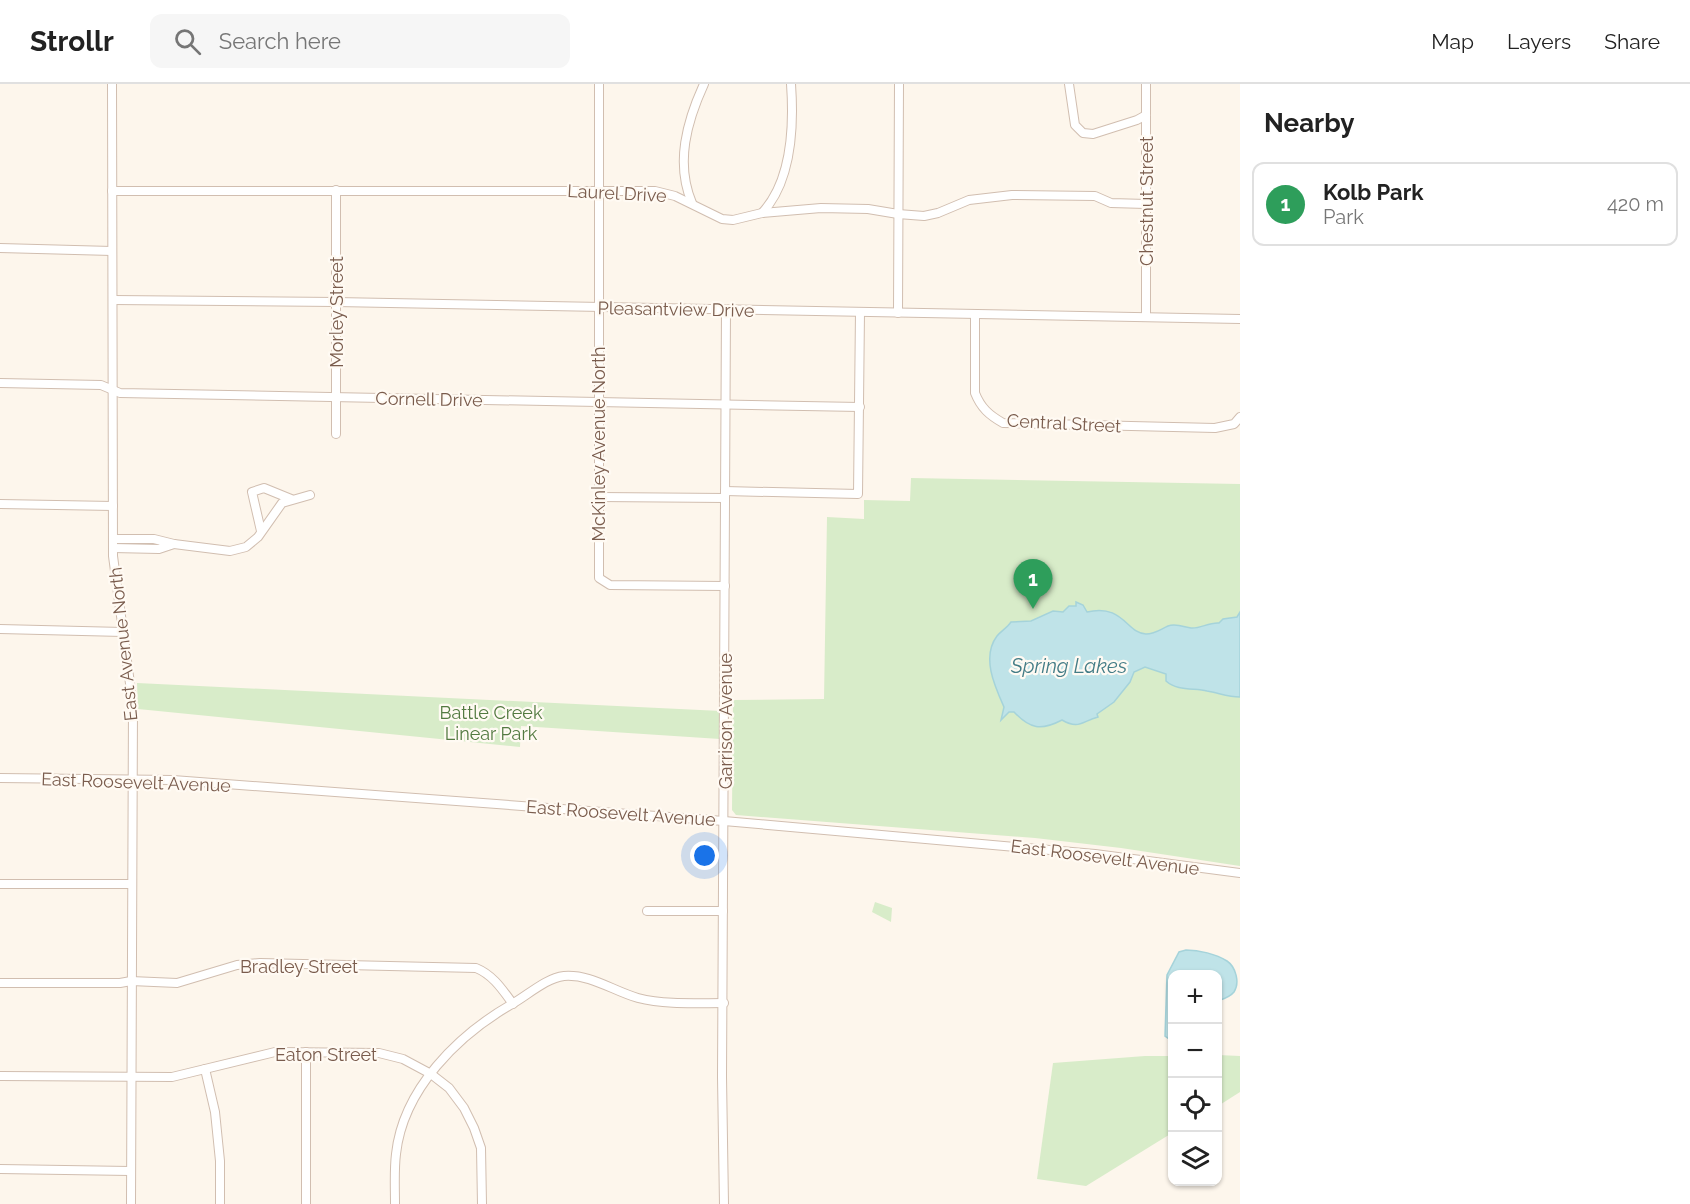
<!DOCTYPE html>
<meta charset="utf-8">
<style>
:root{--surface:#fff;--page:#f6f6f6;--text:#222;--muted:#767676;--line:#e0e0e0;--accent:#e76f51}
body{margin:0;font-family:Raleway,sans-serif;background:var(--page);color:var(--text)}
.controls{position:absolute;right:18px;bottom:18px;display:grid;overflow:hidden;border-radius:12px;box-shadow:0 2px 4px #0004}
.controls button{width:54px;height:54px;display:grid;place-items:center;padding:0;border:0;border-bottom:2px solid var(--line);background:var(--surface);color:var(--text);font:30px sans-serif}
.you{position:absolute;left:705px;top:772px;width:21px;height:21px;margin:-15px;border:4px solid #fff;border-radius:50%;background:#1a73e8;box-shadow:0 0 0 9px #1a73e833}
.badge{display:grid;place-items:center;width:39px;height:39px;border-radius:50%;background:var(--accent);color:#fff;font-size:20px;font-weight:700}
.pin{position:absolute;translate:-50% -50px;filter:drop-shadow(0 2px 3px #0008)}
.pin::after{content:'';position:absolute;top:32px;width:21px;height:18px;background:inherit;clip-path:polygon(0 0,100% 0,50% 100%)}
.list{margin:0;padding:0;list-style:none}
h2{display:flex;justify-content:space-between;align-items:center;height:78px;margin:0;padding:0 24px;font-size:26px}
h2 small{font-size:20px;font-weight:400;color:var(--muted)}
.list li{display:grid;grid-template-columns:39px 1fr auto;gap:18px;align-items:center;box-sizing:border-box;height:84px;margin:0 12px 12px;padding:0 12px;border:2px solid var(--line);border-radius:12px}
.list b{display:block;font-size:22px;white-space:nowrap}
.list p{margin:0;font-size:20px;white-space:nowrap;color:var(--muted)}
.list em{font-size:20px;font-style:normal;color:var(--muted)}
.icon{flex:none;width:33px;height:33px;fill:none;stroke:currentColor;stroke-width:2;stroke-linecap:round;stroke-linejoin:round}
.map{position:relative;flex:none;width:1240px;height:1120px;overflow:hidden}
header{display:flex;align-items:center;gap:36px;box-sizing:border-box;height:84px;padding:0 30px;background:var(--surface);border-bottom:2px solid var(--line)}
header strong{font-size:28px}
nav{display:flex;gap:33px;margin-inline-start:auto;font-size:21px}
.search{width:420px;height:54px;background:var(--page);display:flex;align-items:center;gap:15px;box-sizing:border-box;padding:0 21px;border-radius:12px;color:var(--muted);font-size:22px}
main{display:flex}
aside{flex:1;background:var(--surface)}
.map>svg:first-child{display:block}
.green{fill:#d8ecc9}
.water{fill:#bfe3e8;stroke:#a5d3da;stroke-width:1.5}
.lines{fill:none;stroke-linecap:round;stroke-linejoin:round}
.street-casing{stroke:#d1beb0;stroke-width:10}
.street{stroke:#fff;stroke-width:8}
.labels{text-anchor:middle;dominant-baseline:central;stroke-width:4.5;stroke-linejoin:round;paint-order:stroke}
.street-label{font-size:18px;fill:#7a5c4d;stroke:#fffaf3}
.park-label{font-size:18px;fill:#537a41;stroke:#fffaf3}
.water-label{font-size:20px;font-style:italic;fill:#437c86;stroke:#fffaf3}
</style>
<header>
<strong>Strollr</strong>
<div class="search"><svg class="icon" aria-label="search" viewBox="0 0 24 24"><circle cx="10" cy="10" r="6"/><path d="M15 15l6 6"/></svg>Search here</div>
<nav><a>Map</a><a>Layers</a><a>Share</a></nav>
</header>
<main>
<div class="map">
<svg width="1240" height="1120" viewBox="0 0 1240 1120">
<rect width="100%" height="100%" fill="#fdf6ec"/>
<!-- green -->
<g class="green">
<polygon points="911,394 1240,400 1240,782 1121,764 1035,754 736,731 732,726 733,616 824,615 827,433 864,435 864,416 910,417"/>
<polygon points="137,599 721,627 720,655 521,642 520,663 138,625"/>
<polygon points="875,818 892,824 891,838 872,828"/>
<polygon points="1218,971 1240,972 1240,1008 1218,1022"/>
<polygon points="1145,972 1172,972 1172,1049 1086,1102 1037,1095 1053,979"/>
</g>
<!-- water -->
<g class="water">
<path d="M1076 518 1083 521 1087 528C1123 519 1127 550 1146 550 1155 550 1161 545 1168 542 1176 539 1184 543 1191 544 1200 545 1209 538 1219 539L1223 535 1237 533 1240 528V613C1228 613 1219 609 1207 607 1194 604 1177 607 1166 597V590L1145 583 1134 588 1130 598 1114 618 1097 630 1098 633C1082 637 1079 646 1062 636 1041 647 1030 645 1014 628H1009L1001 636 1004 623C995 603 981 573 997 552 1001 547 1007 544 1011 538L1031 537 1053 527 1063 528 1069 522H1076Z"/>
<path d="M1186 866C1199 866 1216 870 1227 877 1236 883 1240 899 1234 908 1230 913 1223 915 1218 917V890H1172V957L1165 952 1167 891 1179 868Z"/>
</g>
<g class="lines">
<defs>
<g id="street">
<polyline points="112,0 113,472 133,622 131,1120"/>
<polyline points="599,0 599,494 610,501 725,502"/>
<polyline points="1069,0 1075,41 1083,49 1093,50 1137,36 1146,31"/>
<polyline points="1146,0 1146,233"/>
<polyline points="336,106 336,350"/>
<polyline points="112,107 655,107 675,112 722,135 733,136 762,129 821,124 868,125 898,130 924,132 938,129 969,116 1012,111 1095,112 1111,119 1146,120"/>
<path d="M692 119C675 79 687 37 704 0"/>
<path d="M762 129C792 97 794 42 791 0"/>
<polyline points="0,164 112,167"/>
<polyline points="113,216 336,218 1240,235"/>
<polyline points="898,229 899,0"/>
<path d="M975 231V309C981 324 989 331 1003 339L1215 344 1234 340 1240 333"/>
<polyline points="0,299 101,301 120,309 860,323"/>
<polyline points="725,407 858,410 860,228"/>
<polyline points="599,413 725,414"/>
<polyline points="0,420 113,422"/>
<polyline points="261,447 252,408 264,404 291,415"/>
<polyline points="113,455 154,455 174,460 159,465 113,464"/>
<polyline points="174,460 230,467 246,463 258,453 282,419 310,411"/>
<polyline points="0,545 123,548"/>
<polyline points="0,694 173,696 724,737 1095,770 1240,789"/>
<polyline points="0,800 131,800"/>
<polyline points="647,827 723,827"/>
<path d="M0 899H120L131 897 177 899 237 881 260 879 476 884C493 891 502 905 513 920"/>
<polyline points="205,985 215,1028 220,1077 220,1120"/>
<polyline points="0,992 172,993 275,968 379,969 403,975 431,990 449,1004 464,1024 474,1044 481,1064 482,1120"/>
<polyline points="0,1085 130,1087"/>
<polyline points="306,1120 306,968"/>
<path d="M395 1120C395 1103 394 1086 396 1070 403 1005 458 951 512 920 528 911 546 894 564 892 591 890 613 907 638 914 665 921 696 919 724 919"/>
<polyline points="724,1120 722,993 726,226"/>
</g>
</defs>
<!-- street casing -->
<use href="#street" class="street-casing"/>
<!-- street -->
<use href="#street" class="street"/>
</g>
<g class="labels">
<!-- street labels -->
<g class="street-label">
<text transform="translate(617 109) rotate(3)">Laurel Drive</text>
<text transform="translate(1146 117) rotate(-90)">Chestnut Street</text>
<text transform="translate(676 225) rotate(1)">Pleasantview Drive</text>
<text transform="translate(336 228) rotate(-90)">Morley Street</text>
<text transform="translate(429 315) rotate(1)">Cornell Drive</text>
<text transform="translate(1064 339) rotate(3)">Central Street</text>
<text transform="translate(598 360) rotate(-90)">McKinley Avenue North</text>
<text transform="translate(123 560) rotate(-96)">East Avenue North</text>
<text transform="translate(725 637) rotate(-90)">Garrison Avenue</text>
<text transform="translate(136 698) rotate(2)">East Roosevelt Avenue</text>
<text transform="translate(621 729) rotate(4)">East Roosevelt Avenue</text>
<text transform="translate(1105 773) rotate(7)">East Roosevelt Avenue</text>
<text x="299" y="882">Bradley Street</text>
<text x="326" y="970">Eaton Street</text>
</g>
<!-- park labels -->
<g class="park-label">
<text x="491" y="628">Battle Creek<tspan x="491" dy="21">Linear Park</tspan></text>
</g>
<!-- water labels -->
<g class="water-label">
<text x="1069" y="582">Spring Lakes</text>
</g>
</g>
</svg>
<div class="controls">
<button>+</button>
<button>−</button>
<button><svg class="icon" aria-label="locate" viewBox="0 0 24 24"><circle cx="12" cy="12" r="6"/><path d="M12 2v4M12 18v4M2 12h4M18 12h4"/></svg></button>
<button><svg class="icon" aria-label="layers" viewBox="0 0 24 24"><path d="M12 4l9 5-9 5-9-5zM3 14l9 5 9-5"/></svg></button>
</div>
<div class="you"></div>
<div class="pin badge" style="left:1033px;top:525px;background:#2e9e5b">1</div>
</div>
<aside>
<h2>Nearby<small></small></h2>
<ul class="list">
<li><span class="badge" style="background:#2e9e5b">1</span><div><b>Kolb Park</b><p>Park</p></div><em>420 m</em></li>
</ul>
</aside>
</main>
